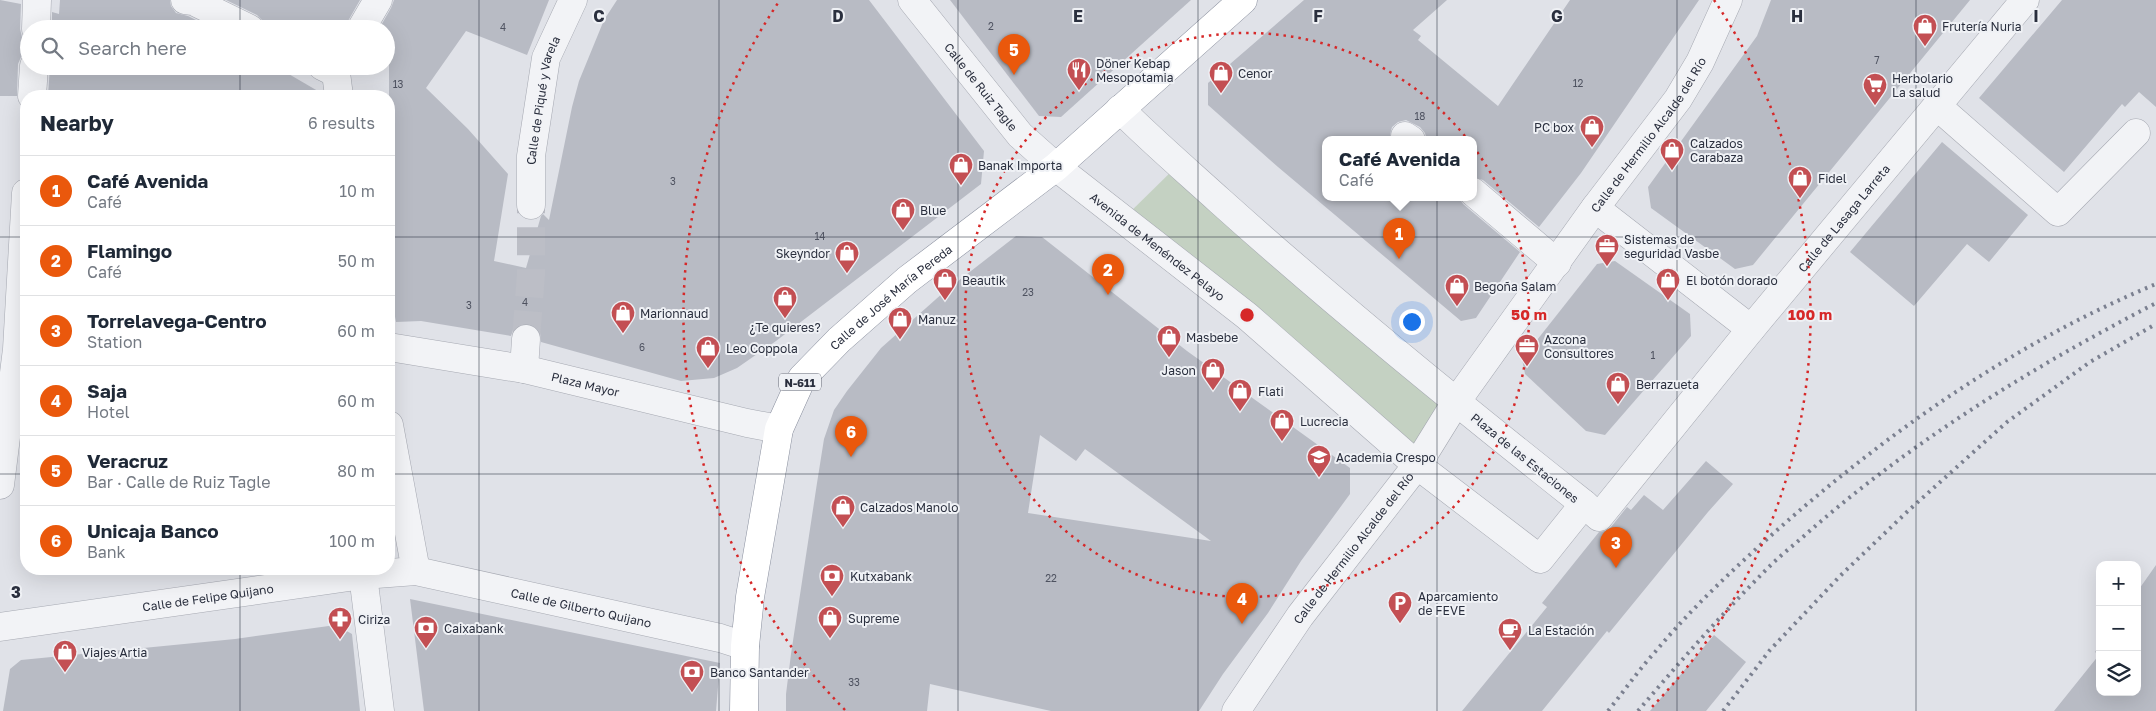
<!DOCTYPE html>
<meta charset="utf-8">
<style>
:root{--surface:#fff;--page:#f6f6f7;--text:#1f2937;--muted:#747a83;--line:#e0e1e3;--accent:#ea580c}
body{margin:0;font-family:"Golos Text",sans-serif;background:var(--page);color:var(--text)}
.controls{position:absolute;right:15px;bottom:15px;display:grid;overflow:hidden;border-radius:10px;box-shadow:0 5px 20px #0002}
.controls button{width:45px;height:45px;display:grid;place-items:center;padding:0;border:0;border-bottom:1px solid var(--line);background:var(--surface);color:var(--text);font:25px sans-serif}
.you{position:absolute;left:1411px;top:321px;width:18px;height:18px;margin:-12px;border:4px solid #fff;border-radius:50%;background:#1a73e8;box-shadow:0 0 0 8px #1a73e833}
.badge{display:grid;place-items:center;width:32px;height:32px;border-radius:50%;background:var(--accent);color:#fff;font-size:16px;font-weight:700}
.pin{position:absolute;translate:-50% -41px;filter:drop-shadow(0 1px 2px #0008)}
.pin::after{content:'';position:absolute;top:26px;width:18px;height:15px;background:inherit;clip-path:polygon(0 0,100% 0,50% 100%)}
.popup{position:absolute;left:1322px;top:136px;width:155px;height:65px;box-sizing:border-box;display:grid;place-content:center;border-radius:10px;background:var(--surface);filter:drop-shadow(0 1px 4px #0005);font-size:16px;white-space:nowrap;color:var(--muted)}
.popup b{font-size:19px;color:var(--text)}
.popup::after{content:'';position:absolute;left:50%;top:100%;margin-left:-10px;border:10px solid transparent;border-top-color:var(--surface)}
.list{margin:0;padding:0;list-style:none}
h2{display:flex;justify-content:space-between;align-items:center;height:65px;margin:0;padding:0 20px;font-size:21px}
h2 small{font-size:16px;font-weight:400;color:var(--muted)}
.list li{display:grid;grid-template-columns:32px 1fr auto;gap:15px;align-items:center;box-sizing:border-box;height:70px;padding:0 20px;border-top:1px solid var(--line)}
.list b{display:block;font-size:19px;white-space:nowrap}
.list p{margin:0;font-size:16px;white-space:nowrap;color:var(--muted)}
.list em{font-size:16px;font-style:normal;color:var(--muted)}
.icon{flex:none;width:28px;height:28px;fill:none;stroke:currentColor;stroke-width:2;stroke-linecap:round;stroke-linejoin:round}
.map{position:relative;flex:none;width:2156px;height:711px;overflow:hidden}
.search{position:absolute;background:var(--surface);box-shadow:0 5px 20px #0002;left:20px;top:20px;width:375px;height:55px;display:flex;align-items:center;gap:12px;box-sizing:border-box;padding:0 18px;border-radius:28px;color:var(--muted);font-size:19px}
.panel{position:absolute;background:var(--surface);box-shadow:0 5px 20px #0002;left:20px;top:90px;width:375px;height:485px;border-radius:20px}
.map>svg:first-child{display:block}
.green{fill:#c4d1c2}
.building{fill:#b8bbc4;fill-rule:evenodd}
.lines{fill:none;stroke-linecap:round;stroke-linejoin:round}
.minor-tunnel{stroke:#bcbec6;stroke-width:28;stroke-dasharray:28 14;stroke-linecap:butt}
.minor-casing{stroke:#a6a9b2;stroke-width:29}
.highway-casing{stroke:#888e9d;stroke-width:29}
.minor{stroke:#f2f3f6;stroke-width:28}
.highway{stroke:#fff;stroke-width:28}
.rail{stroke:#7b8090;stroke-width:4;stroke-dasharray:2.5 5;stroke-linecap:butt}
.grid{fill:none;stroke:#2a2f3e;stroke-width:1;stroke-opacity:0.55}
.ring{fill:none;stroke:#d62828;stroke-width:2.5;stroke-dasharray:2.5 5}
.labels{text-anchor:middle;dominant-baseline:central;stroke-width:4;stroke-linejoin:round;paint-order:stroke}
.number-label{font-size:10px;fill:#4e5260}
.shield{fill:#eff1f5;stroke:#656975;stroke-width:1}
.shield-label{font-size:11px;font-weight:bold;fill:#2a2f3e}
.poi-label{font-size:12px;fill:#2a2f3e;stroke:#eff1f5;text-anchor:start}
.street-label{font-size:12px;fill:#2a2f3e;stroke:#eff1f5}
.grid-label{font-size:16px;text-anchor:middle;font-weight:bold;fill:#2a2f3e;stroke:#eff1f5;stroke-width:4;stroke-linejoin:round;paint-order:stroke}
.centre{fill:#d62828;stroke:#eff1f5;stroke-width:2.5}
.ring-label{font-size:15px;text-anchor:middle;font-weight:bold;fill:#d62828;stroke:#eff1f5;stroke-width:4;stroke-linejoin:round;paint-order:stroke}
</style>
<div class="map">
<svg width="2156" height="711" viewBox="0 0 2156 711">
<rect width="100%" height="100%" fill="#e0e2e8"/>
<!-- green -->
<polygon class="green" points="1179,164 1456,402 1417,465 1124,218"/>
<!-- building -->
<g class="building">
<polygon points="0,0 21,4 20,29 22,37 29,43 29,52 21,57 18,64 17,96 0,96"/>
<polygon points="60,0 170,0 171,6 176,13 188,16 214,29 52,29 52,12 59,14"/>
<polygon points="226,0 360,0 348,21 345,29 266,29 263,21 257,15"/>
<polygon points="394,0 549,0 527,55 466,31 426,88 468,129 508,174 494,261 526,268 541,216 543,214 549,220 572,107 579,81 604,20 617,0 869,0 984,151 981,184 776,341 737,368 714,378 681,381 541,342 540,332 534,326 528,324 519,325 513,330 511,336 421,321 396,322 389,286 389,63 386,60 386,29 379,29 391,8"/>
<polygon points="950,0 1191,0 1061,117 1039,116"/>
<polygon points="1304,0 1447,0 1413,30 1421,36 1418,40 1498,106 1570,0 1699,0 1581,173 1539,227 1483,180 1473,177 1473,140 1427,140 1425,133 1420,127 1406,120 1398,122 1392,127 1390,135 1390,140 1325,140 1325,198 1459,198 1463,204 1520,252 1476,318 1461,321 1278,167 1208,105 1208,83"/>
<polygon points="1771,0 1970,0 1753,265 1735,269 1651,208 1648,187 1757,36"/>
<polygon points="2062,0 2156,0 2156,107 2139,92 2125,107 2122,104 2064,172 1979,98"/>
<polygon points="50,66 275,66 323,94 323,96 48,96"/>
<polygon points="1942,142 2028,215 1989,262 1967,244 1914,306 1850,252"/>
<path d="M1016 236 1042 237 1187 351 1350 468V494L1301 561 1268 613 1223 674 1199 711H1051L930 684 927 711H786V694L791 654 817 483 824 439 834 410 847 391 881 348 944 292ZM1040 435 1076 461 1085 449 1211 541 1028 513Z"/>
<polygon points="1615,261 1690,314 1691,336 1605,435 1586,431 1525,374 1522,359 1597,264"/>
<polygon points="1706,461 1733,484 1708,512 1609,633 1607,631 1542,711 1462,711 1547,607 1542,603 1599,532 1605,531 1611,527 1627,507 1631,510 1644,495 1663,510"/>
<polygon points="2156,565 2156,711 2054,711 2099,655 2095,652 2100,644 2100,692 2137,692 2137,592"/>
<polygon points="410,599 720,663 716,711 424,711"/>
<polygon points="336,625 352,634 360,711 3,711 10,669 21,660 235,639"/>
<polygon points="1714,635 1746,662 1706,711 1650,711"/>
</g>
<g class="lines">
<!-- minor-tunnel -->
<polyline class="minor-tunnel" points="526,339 531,274 531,205"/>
<defs>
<g id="minor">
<polyline points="185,0 193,1 250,29"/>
<path id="s1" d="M912 0 1020 135 1056 167 1247 316 1417 465 1540 559 1584 504C1460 406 1338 307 1220 201 1187 171 1152 141 1120 109"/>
<polyline points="36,29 37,0"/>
<polyline points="361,29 378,0"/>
<polyline points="322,66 336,73 339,96"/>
<polyline points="32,96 34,66"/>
<polyline points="1937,106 2058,212 2136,133"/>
<polyline points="1405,136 1411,140"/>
<polyline points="1473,192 1557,263"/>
<path id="s2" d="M531 205V156L546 58 573 0"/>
<path id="s3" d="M1595 208 1751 329 2025 0"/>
<path id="s4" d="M389 347 524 369 747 423 779 429"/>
<polyline points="524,369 526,339"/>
<polyline points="389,425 416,571"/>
<polyline points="0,485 17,349 26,193"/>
<polyline points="1584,504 1599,517 1751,329"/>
<polyline points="363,575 380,711"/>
<path id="s5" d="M0 627 363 575 416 571 720 638 745 646"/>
<path id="s6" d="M1236 711 1300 616 1417 465 1456 402 1595 208 1678 99 1700 62 1728 0"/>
</g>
<g id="highway">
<path id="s7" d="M744 711 745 646 750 597 779 429 802 378 839 340 907 280 1056 167 1243 0"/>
</g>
</defs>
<!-- minor casing -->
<use href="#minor" class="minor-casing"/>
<!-- highway casing -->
<use href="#highway" class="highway-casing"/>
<!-- minor -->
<use href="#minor" class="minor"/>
<!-- highway -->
<use href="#highway" class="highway"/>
<!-- rail -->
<g class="rail">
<path d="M1608 711C1624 691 1638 671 1655 652 1696 603 1744 559 1792 517 1901 423 2023 339 2156 284"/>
<path d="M1638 711C1678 664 1719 617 1762 574 1775 560 1790 548 1804 536 1910 442 2031 368 2156 303"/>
<polyline points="1723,711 1770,650 1840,576 1909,510 2007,422 2090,362 2156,324"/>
</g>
</g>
<!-- grid -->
<path class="grid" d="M240 0V29M479 0V711M719 0V711M958 0V711M1198 0V711M1437 0V711M1677 0V711M1916 0V711M240 66V96M0 237H26M389 237H2156M0 474H26M389 474H2156M240 569V711"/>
<!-- distance rings -->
<g class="ring">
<circle cx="1247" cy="315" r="282"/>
<path d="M845 710A563 563 0 0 1 780 0M1714 0A563 563 0 0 1 1649 710"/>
</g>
<!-- icons -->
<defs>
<symbol id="shop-pin" viewBox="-11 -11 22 30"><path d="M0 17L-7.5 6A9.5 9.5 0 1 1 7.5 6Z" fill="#c34f53" stroke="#eff1f5"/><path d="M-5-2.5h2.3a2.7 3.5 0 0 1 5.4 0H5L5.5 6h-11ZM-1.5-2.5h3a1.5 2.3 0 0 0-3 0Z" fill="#fff"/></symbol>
<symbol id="restaurant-pin" viewBox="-11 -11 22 30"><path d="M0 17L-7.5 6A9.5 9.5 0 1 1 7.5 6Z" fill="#c34f53" stroke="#eff1f5"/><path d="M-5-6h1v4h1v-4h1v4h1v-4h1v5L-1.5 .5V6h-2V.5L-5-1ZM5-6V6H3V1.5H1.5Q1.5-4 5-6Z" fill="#fff"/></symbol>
<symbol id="supermarket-pin" viewBox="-11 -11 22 30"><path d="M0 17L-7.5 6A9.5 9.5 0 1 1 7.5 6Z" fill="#c34f53" stroke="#eff1f5"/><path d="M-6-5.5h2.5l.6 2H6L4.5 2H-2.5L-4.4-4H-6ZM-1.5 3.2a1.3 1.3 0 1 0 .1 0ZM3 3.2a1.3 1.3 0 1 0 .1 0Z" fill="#fff"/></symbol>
<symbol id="office-pin" viewBox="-11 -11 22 30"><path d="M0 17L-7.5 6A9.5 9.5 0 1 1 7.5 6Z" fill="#c34f53" stroke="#eff1f5"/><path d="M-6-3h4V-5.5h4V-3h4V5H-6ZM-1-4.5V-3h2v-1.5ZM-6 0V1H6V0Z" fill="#fff"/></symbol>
<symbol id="school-pin" viewBox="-11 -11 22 30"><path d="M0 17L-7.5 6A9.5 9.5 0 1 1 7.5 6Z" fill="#c34f53" stroke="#eff1f5"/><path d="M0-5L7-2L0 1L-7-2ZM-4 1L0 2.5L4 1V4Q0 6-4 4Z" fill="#fff"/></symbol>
<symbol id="bank-pin" viewBox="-11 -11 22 30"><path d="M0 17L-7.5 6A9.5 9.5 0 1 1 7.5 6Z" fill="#c34f53" stroke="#eff1f5"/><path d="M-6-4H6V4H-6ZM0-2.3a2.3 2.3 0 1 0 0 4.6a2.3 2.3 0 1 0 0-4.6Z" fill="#fff"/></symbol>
<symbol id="parking-pin" viewBox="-11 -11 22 30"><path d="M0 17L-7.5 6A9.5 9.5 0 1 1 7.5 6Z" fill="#c34f53" stroke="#eff1f5"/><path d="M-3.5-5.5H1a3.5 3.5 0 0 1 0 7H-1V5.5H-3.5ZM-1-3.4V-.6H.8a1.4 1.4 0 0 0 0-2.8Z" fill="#fff"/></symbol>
<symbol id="pharmacy-pin" viewBox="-11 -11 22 30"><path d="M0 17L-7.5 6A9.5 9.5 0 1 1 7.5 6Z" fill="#c34f53" stroke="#eff1f5"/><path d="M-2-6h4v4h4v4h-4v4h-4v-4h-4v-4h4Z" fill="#fff"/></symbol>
<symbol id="cafe-pin" viewBox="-11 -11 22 30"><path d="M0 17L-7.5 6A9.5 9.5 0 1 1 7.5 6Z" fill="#c34f53" stroke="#eff1f5"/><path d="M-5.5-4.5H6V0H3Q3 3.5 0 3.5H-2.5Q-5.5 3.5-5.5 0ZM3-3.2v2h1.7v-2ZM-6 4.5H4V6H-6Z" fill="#fff"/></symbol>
</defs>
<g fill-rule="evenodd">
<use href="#shop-pin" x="1911" y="12" width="28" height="38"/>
<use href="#restaurant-pin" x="1065" y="56" width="28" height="38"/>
<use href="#shop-pin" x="1207" y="59" width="28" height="38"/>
<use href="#supermarket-pin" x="1861" y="71" width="28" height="38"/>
<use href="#shop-pin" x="1578" y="113" width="28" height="38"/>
<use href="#shop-pin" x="1658" y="136" width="28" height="38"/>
<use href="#shop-pin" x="947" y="151" width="28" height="38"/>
<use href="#shop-pin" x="1786" y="164" width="28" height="38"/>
<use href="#shop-pin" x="889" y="196" width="28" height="38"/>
<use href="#office-pin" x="1593" y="232" width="28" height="38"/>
<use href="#shop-pin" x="833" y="239" width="28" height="38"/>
<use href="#shop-pin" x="931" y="266" width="28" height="38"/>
<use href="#shop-pin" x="1654" y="266" width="28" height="38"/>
<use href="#shop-pin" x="1443" y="272" width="28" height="38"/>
<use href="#shop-pin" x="771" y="284" width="28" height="38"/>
<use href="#shop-pin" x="609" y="299" width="28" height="38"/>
<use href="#shop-pin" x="886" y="305" width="28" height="38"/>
<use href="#shop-pin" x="1155" y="323" width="28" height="38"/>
<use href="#office-pin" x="1513" y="332" width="28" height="38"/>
<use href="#shop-pin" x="694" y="334" width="28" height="38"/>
<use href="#shop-pin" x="1199" y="356" width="28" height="38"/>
<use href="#shop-pin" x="1604" y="370" width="28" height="38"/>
<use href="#shop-pin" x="1226" y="377" width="28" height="38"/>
<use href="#shop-pin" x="1268" y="407" width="28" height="38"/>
<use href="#school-pin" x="1305" y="443" width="28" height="38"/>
<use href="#shop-pin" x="829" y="493" width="28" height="38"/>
<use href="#bank-pin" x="818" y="562" width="28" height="38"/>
<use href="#parking-pin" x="1386" y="589" width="28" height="38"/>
<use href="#shop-pin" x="816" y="604" width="28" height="38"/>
<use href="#pharmacy-pin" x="326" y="605" width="28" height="38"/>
<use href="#bank-pin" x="412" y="614" width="28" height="38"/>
<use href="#cafe-pin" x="1496" y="616" width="28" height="38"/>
<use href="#shop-pin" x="51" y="638" width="28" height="38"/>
<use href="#bank-pin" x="678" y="658" width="28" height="38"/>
</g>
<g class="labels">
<!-- number labels -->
<g class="number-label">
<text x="991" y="26">2</text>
<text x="503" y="27">4</text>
<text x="1877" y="60">7</text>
<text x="1578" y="83">12</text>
<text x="398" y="84">13</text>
<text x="1420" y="116">18</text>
<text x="673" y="181">3</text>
<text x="820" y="236">14</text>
<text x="1028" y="292">23</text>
<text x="525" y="302">4</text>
<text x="469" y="305">3</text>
<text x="642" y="347">6</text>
<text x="1653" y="355">1</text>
<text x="1051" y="578">22</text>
<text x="854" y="682">33</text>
</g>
<!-- shield labels -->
<rect class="shield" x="779" y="373.5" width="42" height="17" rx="4"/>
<g class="shield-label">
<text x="800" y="382">N-611</text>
</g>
<!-- poi labels -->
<g class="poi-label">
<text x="1942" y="26">Frutería Nuria</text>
<text x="1096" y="63">Döner Kebap<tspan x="1096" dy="14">Mesopotamia</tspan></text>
<text x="1238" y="73">Cenor</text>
<text x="1892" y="78">Herbolario<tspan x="1892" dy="14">La salud</tspan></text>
<text x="1574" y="127" text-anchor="end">PC box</text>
<text x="1690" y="143">Calzados<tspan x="1690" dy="14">Carabaza</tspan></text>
<text x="978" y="165">Banak Importa</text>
<text x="1818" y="178">Fidel</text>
<text x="920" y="210">Blue</text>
<text x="1624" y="239">Sistemas de<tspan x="1624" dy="14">seguridad Vasbe</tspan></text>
<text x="830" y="253" text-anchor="end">Skeyndor</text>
<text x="962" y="280">Beautik</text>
<text x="1686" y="280">El botón dorado</text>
<text x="1474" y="286">Begoña Salam</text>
<text x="640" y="313">Marionnaud</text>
<text x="918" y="319">Manuz</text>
<text x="785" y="327" text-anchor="middle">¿Te quieres?</text>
<text x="1186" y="337">Masbebe</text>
<text x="1544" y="339">Azcona<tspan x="1544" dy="14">Consultores</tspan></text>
<text x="726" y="348">Leo Coppola</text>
<text x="1196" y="370" text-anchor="end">Jason</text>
<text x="1636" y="384">Berrazueta</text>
<text x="1258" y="391">Flati</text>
<text x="1300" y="421">Lucrecia</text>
<text x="1336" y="457">Academia Crespo</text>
<text x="860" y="507">Calzados Manolo</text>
<text x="850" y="576">Kutxabank</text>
<text x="1418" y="596">Aparcamiento<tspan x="1418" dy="14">de FEVE</tspan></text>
<text x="848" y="618">Supreme</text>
<text x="358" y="619">Ciriza</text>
<text x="444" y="628">Caixabank</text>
<text x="1528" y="630">La Estación</text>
<text x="82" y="652">Viajes Artia</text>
<text x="710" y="672">Banco Santander</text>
</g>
<!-- street labels -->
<g class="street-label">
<text stroke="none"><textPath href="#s1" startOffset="111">Calle de Ruiz Tagle</textPath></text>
<text stroke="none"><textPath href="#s2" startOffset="106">Calle de Piqué y Varela</textPath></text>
<text stroke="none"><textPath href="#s6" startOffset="709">Calle de Hermilio Alcalde del Río</textPath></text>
<text stroke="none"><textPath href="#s3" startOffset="342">Calle de Lasaga Larreta</textPath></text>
<text stroke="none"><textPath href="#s1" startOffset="350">Avenida de Menéndez Pelayo</textPath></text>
<text stroke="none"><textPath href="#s7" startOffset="461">Calle de José María Pereda</textPath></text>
<text stroke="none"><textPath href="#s4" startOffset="200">Plaza Mayor</textPath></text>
<text transform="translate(1525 458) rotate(39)">Plaza de las Estaciones</text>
<text stroke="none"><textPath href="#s6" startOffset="201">Calle de Hermilio Alcalde del Río</textPath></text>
<text stroke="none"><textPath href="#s5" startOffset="210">Calle de Felipe Quijano</textPath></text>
<text stroke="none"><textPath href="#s5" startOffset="589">Calle de Gilberto Quijano</textPath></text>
</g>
</g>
<g class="grid-label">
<text x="599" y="22">C</text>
<text x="838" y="22">D</text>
<text x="1078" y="22">E</text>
<text x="1318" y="22">F</text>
<text x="1557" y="22">G</text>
<text x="1797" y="22">H</text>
<text x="2036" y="22">I</text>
<text x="16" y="598">3</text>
</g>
<circle cx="1247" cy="315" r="8" class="centre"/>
<g class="ring-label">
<text x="1529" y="320">50 m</text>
<text x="1810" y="320">100 m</text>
</g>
</svg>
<div class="controls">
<button>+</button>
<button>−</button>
<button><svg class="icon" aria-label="layers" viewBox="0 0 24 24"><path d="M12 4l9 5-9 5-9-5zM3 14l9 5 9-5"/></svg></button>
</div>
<div class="you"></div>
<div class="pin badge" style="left:1399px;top:259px">1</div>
<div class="popup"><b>Café Avenida</b>Café</div>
<div class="pin badge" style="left:1108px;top:295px">2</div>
<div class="pin badge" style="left:1616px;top:568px">3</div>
<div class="pin badge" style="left:1242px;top:624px">4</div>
<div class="pin badge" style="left:1014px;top:75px">5</div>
<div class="pin badge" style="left:851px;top:457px">6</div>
<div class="search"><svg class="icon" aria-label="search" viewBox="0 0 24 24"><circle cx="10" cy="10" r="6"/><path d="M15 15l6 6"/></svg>Search here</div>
<section class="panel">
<h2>Nearby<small>6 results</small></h2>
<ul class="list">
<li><span class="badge">1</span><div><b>Café Avenida</b><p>Café</p></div><em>10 m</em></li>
<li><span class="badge">2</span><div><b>Flamingo</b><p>Café</p></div><em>50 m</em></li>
<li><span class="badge">3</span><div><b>Torrelavega-Centro</b><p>Station</p></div><em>60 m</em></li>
<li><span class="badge">4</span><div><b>Saja</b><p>Hotel</p></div><em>60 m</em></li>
<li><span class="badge">5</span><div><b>Veracruz</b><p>Bar · Calle de Ruiz Tagle</p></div><em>80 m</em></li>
<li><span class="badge">6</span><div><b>Unicaja Banco</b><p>Bank</p></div><em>100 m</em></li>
</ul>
</section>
</div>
